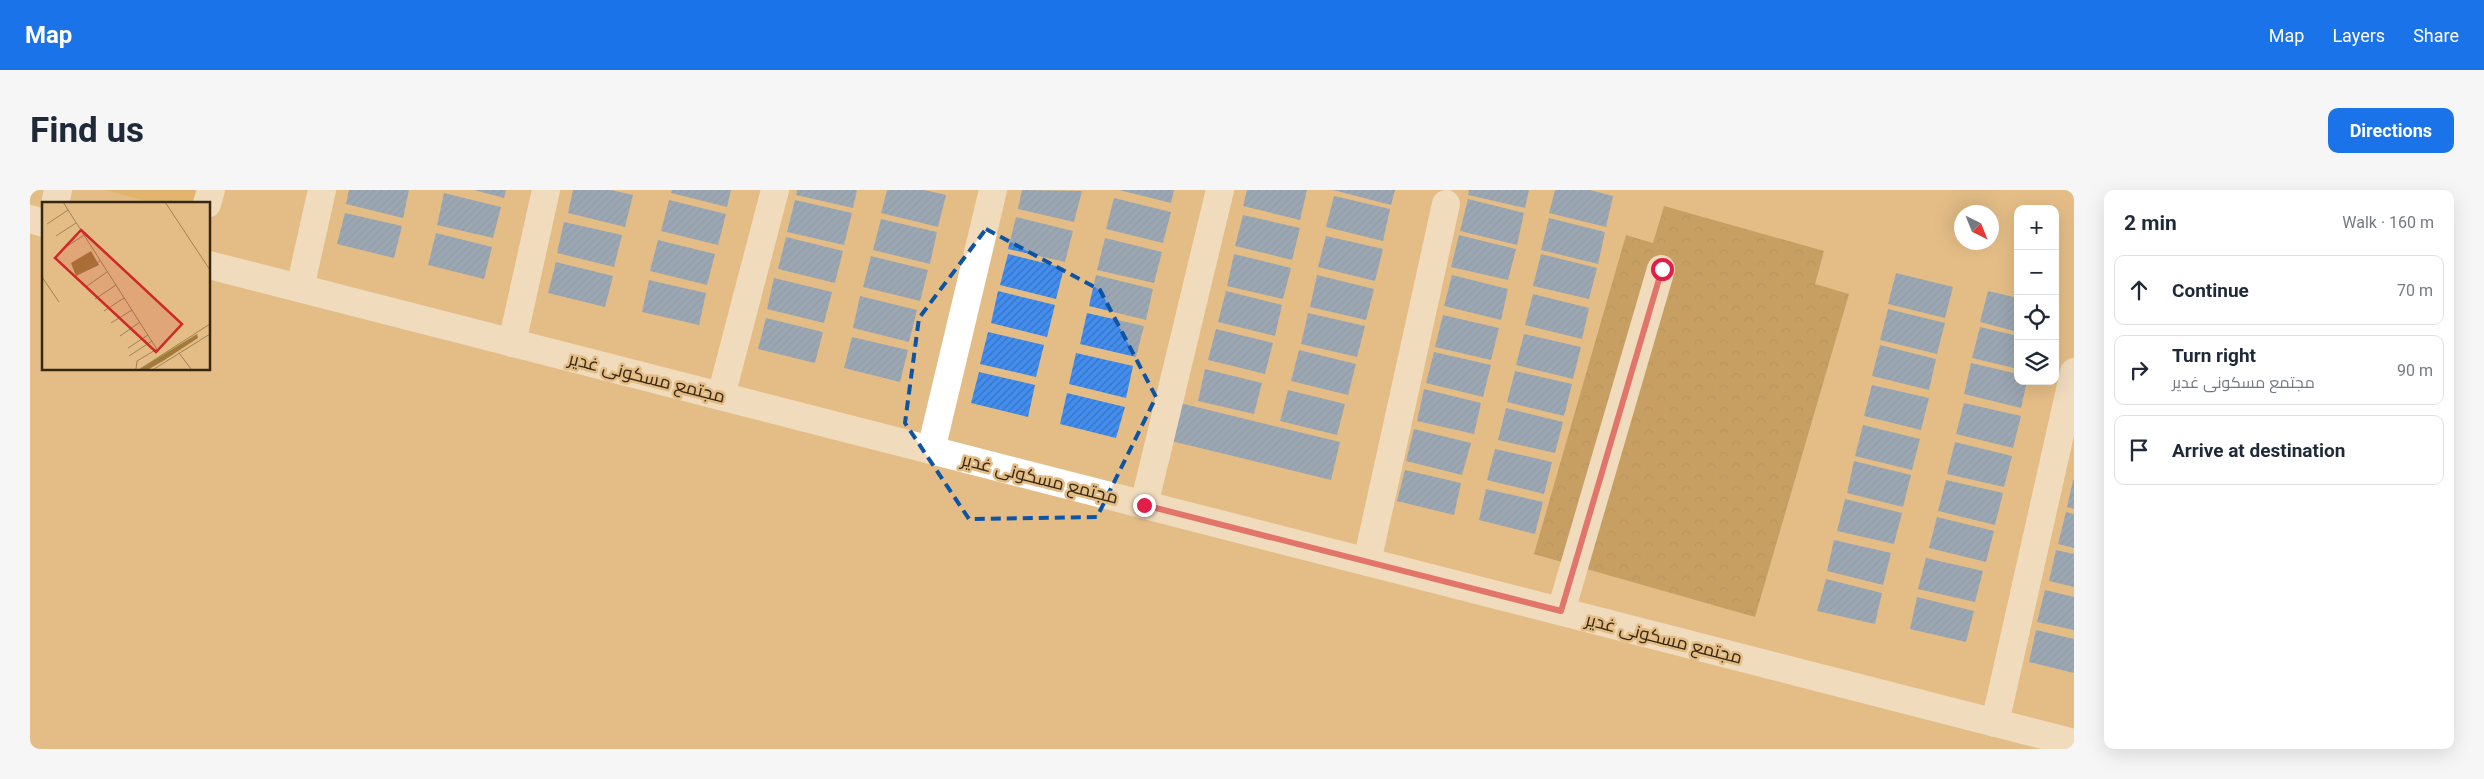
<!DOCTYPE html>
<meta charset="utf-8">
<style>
:root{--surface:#fff;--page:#f6f6f7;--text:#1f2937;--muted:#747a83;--line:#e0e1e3;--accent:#1a73e8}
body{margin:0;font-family:Roboto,Cairo,sans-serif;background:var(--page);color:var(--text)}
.controls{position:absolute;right:15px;top:15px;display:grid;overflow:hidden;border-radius:10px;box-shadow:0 5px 20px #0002}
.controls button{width:45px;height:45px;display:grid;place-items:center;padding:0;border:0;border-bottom:1px solid var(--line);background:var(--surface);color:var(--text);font:25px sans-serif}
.compass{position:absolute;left:1924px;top:15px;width:45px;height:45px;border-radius:50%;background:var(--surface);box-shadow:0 5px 20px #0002;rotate:137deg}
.stop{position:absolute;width:15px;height:15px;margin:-11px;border:4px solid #e11d48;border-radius:50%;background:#fff}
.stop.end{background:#e11d48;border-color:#fff;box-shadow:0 1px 5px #0008}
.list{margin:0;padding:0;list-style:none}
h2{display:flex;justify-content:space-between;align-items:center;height:65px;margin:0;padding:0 20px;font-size:21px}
h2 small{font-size:16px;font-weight:400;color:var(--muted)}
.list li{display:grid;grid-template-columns:32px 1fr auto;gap:15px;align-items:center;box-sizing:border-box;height:70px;margin:0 10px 10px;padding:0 10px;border:1px solid var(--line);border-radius:10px}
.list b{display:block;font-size:19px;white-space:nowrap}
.list p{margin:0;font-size:16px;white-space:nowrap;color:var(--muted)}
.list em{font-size:16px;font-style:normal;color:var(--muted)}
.icon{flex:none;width:28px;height:28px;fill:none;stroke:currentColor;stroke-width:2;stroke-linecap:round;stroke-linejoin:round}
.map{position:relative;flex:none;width:2044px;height:559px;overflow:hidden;border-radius:10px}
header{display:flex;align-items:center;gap:30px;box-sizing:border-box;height:70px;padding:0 25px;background:var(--accent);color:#fff}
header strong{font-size:24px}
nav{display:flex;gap:28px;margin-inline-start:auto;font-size:18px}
.intro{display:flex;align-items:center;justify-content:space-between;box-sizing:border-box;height:120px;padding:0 30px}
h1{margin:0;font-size:35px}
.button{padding:12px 22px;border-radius:10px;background:var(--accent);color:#fff;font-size:18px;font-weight:700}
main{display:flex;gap:30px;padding:0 30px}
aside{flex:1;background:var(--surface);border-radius:10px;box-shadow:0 5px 20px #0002}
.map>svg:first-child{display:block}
.forest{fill:url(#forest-crowns)}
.park{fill:#e1a84f}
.building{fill:url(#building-hatch)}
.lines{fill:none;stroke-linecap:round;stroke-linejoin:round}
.minor{stroke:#fff;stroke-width:28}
.route{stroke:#e11d48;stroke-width:6}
.marked{fill:none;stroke:#0e54a4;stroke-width:4;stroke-dasharray:10 6;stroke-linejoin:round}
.labels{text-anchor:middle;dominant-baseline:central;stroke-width:5;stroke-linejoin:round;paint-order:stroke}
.street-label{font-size:18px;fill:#362711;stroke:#e4bd86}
.inset-road{fill:none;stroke:#9e8157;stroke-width:1}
.view{fill:#ce2827;fill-opacity:0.15;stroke:#ce2827;stroke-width:2.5}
.inset-edge{fill:none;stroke:#362711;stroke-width:2.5}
</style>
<header>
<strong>Map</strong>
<nav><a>Map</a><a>Layers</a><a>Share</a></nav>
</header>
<div class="intro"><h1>Find us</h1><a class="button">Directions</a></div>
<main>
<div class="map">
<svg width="2044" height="559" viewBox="0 0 2044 559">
<defs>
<pattern id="forest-crowns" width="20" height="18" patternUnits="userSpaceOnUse" patternTransform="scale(1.25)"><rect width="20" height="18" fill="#a47a39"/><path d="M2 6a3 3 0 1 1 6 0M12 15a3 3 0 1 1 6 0" fill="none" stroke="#86642f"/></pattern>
<pattern id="building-hatch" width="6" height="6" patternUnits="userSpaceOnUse" patternTransform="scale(1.25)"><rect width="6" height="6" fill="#428ded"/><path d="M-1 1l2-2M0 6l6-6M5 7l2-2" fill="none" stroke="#3873bf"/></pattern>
</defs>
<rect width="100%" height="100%" fill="#e4bd86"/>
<!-- forest -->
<polygon class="forest" points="1634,16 1794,61 1785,94 1819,104 1725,427 1504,364 1596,45 1623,53"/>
<!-- park -->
<polygon class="park" points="75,0 166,0 162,14 126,14"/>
<!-- building -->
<g class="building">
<polygon points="319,0 379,0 373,28 316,14"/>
<polygon points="444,0 476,0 474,8"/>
<polygon points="543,0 581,0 603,5 595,37 538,23"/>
<polygon points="642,0 701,0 697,17 641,3"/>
<polygon points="767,0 827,0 823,18 766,5"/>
<polygon points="857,0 894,0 916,5 908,37 851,23"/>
<polygon points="992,0 1052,1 1044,32 988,19"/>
<polygon points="1089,0 1144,0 1141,13"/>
<polygon points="1217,0 1277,0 1270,30 1213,16"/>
<polygon points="1303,0 1365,0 1361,15"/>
<polygon points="1439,0 1499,0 1495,18 1438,5"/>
<polygon points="1525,0 1560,0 1583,6 1576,37 1519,23"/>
<polygon points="414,3 471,17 463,48 407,35"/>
<polygon points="1304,6 1360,19 1353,51 1296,37"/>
<polygon points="1084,8 1141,22 1133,53 1076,39"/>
<polygon points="1438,9 1494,23 1487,55 1430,41"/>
<polygon points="639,10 696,24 688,55 631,41"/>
<polygon points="765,10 822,23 814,55 757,42"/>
<polygon points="315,23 372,36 364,68 307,54"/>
<polygon points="1213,25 1270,38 1262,70 1205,56"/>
<polygon points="986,27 1043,41 1035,72 978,59"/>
<polygon points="1519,28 1575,42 1568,74 1511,60"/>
<polygon points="851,29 907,42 900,74 843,60"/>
<polygon points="534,32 592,45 584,77 527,63"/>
<polygon points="406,43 462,57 454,89 398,75"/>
<polygon points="1429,45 1486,59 1478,90 1421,77"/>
<polygon points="1296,46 1353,59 1345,91 1288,77"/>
<polygon points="756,47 813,61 805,93 748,79"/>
<polygon points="1075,48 1132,62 1124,93 1067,80"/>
<polygon points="628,50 685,64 677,95 620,81"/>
<polygon points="978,64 1034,78 1026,109 970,95"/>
<polygon points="1204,64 1261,78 1253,109 1197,96"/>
<polygon points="1511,64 1567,78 1559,109 1503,96"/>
<polygon points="841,66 898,80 890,111 833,97"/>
<polygon points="526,72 583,86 575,117 518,103"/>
<polygon points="1866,83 1923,97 1915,128 1858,114"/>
<polygon points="1066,85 1123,99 1116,130 1059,116"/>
<polygon points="1287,85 1344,99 1336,130 1280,117"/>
<polygon points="1422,85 1478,99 1471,130 1414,116"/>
<polygon points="744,88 802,102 794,133 737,119"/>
<polygon points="619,90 676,103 669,135 612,122"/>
<polygon points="968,101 1025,115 1017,147 961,133"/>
<polygon points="1196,101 1252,115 1245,146 1188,132"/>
<polygon points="1958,101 1988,108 1988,142 1950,132"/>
<polygon points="1503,104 1559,118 1552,149 1495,135"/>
<polygon points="830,106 887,120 879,152 823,138"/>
<polygon points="1858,119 1915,133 1907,164 1850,150"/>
<polygon points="1057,123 1114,136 1106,167 1050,154"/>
<polygon points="1278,123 1335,136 1327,167 1271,154"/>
<polygon points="1413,125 1469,138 1461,170 1405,157"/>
<polygon points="736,128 793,142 785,173 728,159"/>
<polygon points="1950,137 1988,146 1988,179 1942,168"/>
<polygon points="1186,139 1243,153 1235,184 1178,170"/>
<polygon points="958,142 1014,155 1006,187 950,174"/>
<polygon points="1494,144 1551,157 1543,189 1486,175"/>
<polygon points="822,147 878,160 870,192 814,178"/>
<polygon points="1850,155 1906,169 1899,200 1842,186"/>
<polygon points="1269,160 1326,174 1318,205 1261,191"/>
<polygon points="1404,162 1461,175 1453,207 1396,193"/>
<polygon points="1046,163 1103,176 1096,208 1039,194"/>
<polygon points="1941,173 1988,184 1988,191 1997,191 1991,218 1934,204"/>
<polygon points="1175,179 1232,193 1224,224 1168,211"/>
<polygon points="1485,181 1542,194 1534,226 1477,212"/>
<polygon points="949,182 1005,195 998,227 941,213"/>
<polygon points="1842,195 1899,208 1891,240 1834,226"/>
<polygon points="1394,199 1451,213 1444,244 1387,231"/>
<polygon points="1258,200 1315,214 1307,245 1250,231"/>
<polygon points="1037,203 1095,217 1086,248 1030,234"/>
<polygon points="1142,211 1310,252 1301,290 1133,249"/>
<polygon points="1934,213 1991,226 1983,258 1926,244"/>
<polygon points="1476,218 1533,232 1525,263 1468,250"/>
<polygon points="1833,235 1890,249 1882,280 1825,266"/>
<polygon points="1384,239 1441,253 1432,285 1376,271"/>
<polygon points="1925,252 1982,266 1974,297 1917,284"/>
<polygon points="1465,259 1522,272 1514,304 1457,290"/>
<polygon points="1824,271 1881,285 1873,317 1817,303"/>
<polygon points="1375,280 1431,293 1424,325 1367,311"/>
<polygon points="1916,290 1973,303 1965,335 1908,321"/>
<polygon points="2043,290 2044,290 2044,319 2037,317"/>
<polygon points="1456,299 1513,312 1505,344 1449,330"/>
<polygon points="1815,309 1872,323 1864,354 1807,341"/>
<polygon points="2036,322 2044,324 2044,358 2028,354"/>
<polygon points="1907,327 1964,341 1956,372 1899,358"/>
<polygon points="1804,350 1861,363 1853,395 1797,381"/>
<polygon points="2026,360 2044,364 2044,397 2019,391"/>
<polygon points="1896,368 1953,381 1945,412 1888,399"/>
<polygon points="1796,389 1852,403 1845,434 1787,421"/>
<polygon points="2015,400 2044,407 2044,440 2007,432"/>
<polygon points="1887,407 1944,421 1936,452 1880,439"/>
<polygon points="2006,440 2044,449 2044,483 1999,472"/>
</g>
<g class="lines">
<!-- minor -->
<g class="minor">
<polyline points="25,14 28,0"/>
<polyline points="177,14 181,0"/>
<polyline points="0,29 14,33"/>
<polyline points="179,75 2044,553"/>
<polyline points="270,98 292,0"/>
<polyline points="482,153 516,0"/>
<polyline points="691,206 745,0"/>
<polyline points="901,260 963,0"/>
<polyline points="1114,315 1190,0"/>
<polyline points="1337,372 1416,14"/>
<polyline points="1531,421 1631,79"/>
<polyline points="1965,533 2044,182"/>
</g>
</g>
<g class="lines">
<!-- route -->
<polyline class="route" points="1114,315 1531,421 1632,79"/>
</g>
<!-- marked area -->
<path d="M0 0H2044V559H0ZM956 39 1070 100 1126 207 1067 327 939 329 875 233 889 128Z" fill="#e4bd86" fill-opacity=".55" fill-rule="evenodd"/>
<path class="marked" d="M956 39 1070 100 1126 207 1067 327 939 329 875 233 889 128Z"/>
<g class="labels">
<!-- street labels -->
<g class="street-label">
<text transform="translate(617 187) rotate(14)">مجتمع مسکونی غدیر</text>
<text transform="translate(1010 288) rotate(14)">مجتمع مسکونی غدیر</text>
<text transform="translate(1634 448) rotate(14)">مجتمع مسکونی غدیر</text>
</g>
</g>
<!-- overview -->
<g transform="translate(12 12)">
<rect width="168" height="168" fill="#e4bd86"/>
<path d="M49 49 57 63 34 74 29 61ZM155 132 156 136 121 159 107 167H98Z" fill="#a47a39"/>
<path class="inset-road" d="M21 0 116 149M123 0 168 68M5 22 26 8M14 34 34 21M21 47 42 33M37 71 58 59M0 75 17 100M45 84 65 70M53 97 74 83M62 109 82 96M69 121 90 108M78 134 98 120M86 146 106 133M137 151 149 167M87 154 110 139M94 167 95 159 115 147M98 167 168 122M112 167 168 132"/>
<path class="view" d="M39 28 140 122 114 150 13 56Z"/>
<rect width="168" height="168" class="inset-edge"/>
</g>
</svg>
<div class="controls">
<button>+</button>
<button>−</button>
<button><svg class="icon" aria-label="locate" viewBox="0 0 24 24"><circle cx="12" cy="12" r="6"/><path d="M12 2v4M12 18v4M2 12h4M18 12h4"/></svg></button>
<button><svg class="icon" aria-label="layers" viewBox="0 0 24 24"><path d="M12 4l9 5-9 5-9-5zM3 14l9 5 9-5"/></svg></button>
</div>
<svg class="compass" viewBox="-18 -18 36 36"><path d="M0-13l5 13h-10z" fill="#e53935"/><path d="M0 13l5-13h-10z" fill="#747a83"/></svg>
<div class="stop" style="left:1632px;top:79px"></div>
<div class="stop end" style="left:1114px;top:315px"></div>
</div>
<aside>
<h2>2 min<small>Walk · 160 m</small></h2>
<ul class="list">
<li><svg class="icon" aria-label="ahead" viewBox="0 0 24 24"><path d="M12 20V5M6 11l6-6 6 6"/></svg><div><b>Continue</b></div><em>70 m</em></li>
<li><svg class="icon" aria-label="right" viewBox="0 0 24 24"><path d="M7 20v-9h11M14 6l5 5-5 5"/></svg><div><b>Turn right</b><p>مجتمع مسکونی غدیر</p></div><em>90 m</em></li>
<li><svg class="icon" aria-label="arrive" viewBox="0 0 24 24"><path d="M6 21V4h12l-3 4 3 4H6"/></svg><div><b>Arrive at destination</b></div></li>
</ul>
</aside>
</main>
